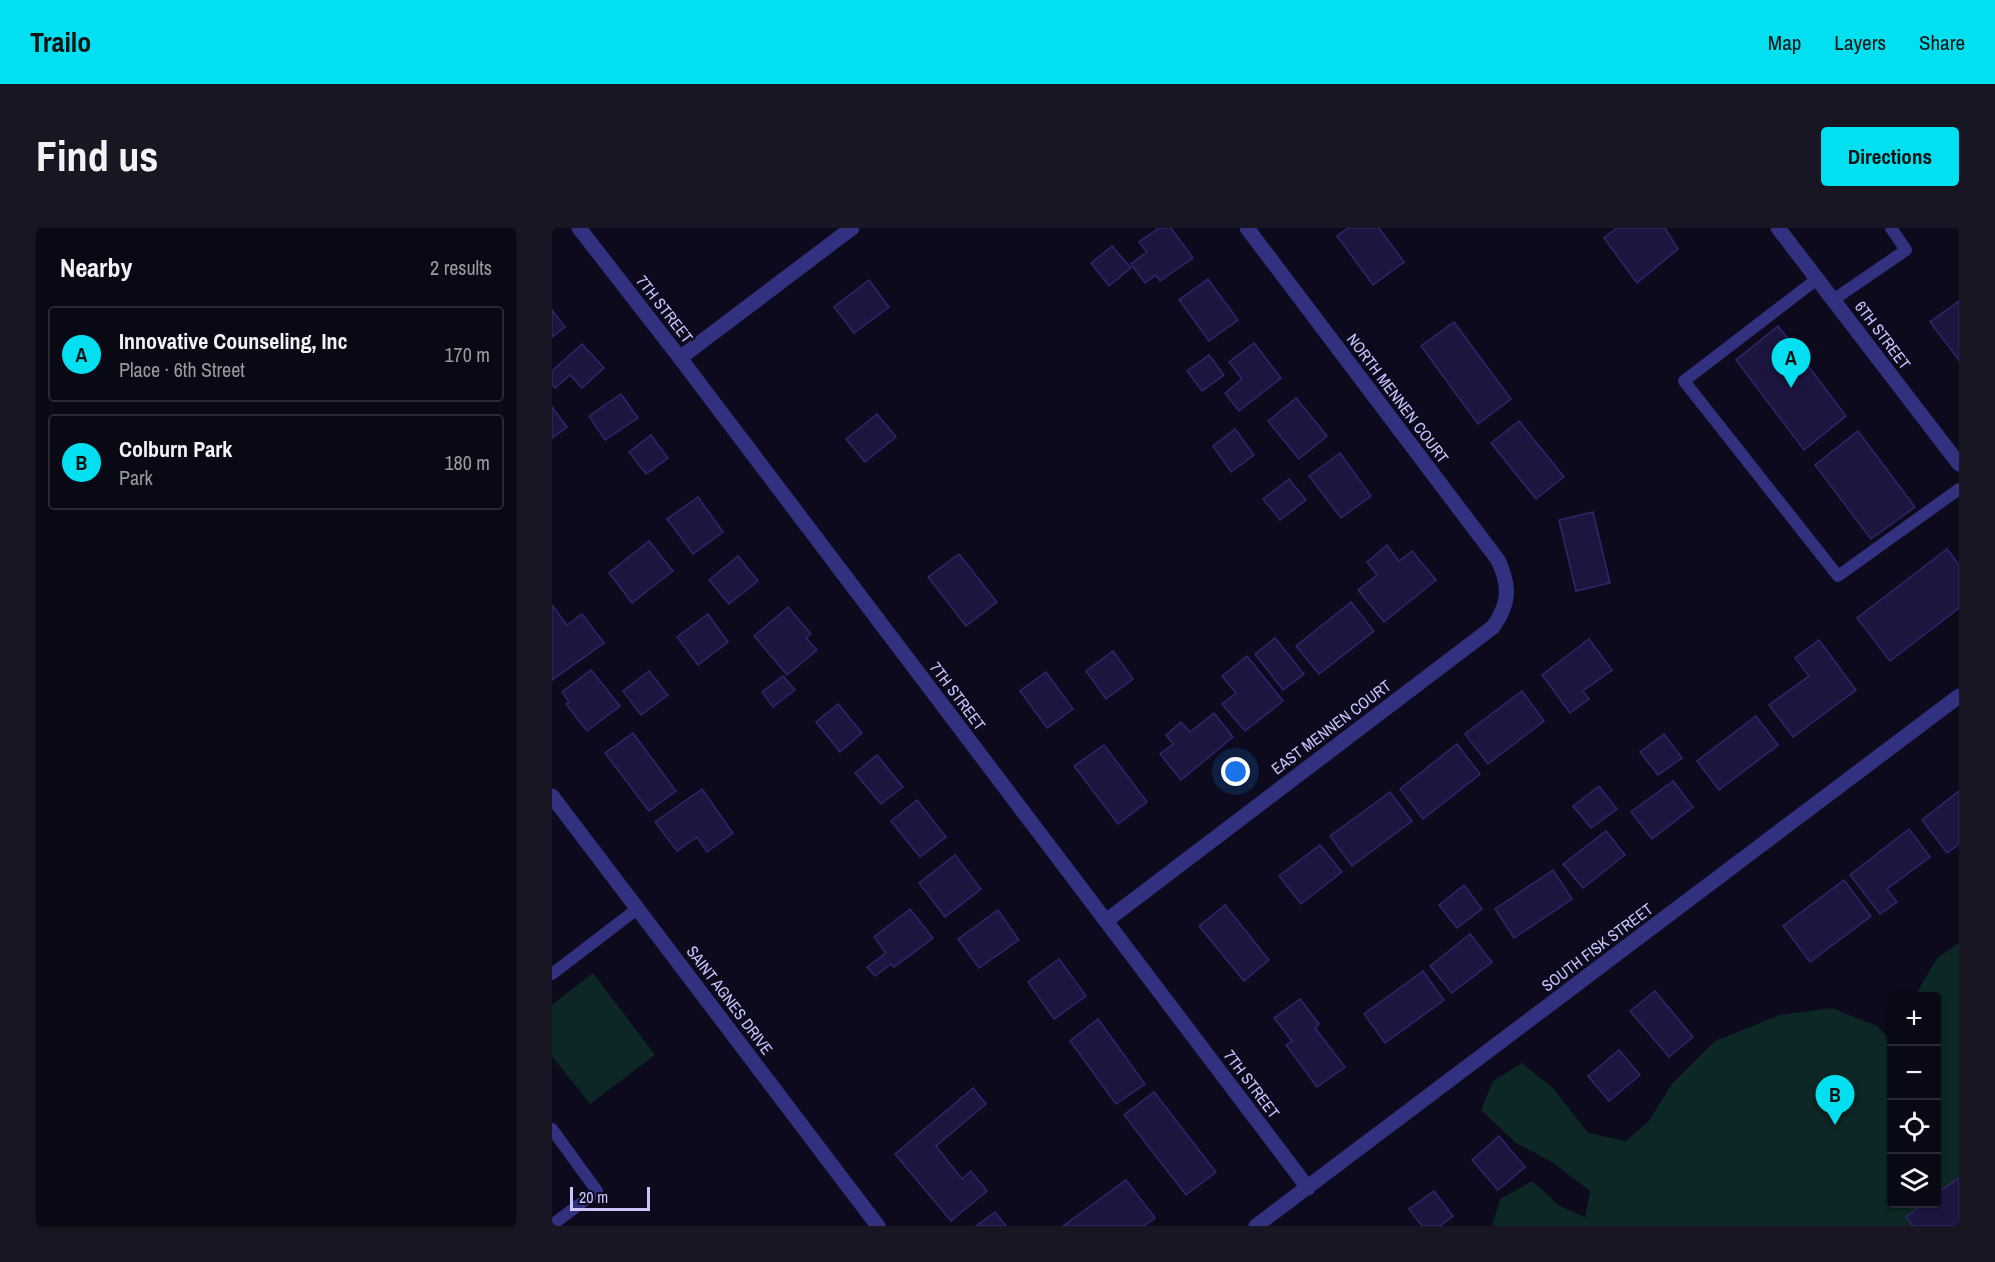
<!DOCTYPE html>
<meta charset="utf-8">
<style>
:root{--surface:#090815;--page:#171622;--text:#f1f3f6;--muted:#999aa0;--line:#292934;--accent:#00e0f0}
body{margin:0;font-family:"Archivo Narrow",sans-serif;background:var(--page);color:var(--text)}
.controls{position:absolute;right:18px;bottom:18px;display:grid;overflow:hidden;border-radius:6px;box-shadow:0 2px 4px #0004}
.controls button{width:54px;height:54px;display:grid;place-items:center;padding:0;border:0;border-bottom:2px solid var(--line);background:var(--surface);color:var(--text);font:30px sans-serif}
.scale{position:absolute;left:18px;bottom:15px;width:80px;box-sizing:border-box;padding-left:6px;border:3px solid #cac5ff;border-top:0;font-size:16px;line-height:21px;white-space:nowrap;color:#cac5ff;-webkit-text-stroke:4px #0c0a1c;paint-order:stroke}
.you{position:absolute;left:684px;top:544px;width:21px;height:21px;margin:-15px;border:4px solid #fff;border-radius:50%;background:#1a73e8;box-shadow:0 0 0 9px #1a73e833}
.badge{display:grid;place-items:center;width:39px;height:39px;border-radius:50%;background:var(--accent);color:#111;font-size:20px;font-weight:700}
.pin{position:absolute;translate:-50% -50px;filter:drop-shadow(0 2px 3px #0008)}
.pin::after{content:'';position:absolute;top:32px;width:21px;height:18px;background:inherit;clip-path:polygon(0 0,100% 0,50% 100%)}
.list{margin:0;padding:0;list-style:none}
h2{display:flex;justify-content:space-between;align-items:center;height:78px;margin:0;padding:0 24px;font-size:26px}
h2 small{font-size:20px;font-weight:400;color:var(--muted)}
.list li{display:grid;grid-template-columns:39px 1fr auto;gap:18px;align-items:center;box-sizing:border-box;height:96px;margin:0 12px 12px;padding:0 12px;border:2px solid var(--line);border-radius:6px}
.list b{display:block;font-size:22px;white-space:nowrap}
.list p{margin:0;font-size:20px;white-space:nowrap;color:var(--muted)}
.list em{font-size:20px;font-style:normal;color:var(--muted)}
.icon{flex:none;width:33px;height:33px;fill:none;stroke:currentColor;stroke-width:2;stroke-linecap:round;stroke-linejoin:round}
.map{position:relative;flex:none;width:1407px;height:998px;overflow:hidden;border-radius:6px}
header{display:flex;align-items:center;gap:36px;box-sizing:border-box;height:84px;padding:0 30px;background:var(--accent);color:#111}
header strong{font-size:28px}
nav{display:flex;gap:33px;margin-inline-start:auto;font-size:21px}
.intro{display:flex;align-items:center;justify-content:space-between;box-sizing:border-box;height:144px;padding:0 36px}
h1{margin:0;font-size:42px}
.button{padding:15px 27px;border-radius:6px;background:var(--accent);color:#111;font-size:21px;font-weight:700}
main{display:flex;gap:36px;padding:0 36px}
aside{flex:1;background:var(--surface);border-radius:6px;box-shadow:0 2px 4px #0004}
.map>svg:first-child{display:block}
.green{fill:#0c2725}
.building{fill:#1c153f;stroke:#31256c;stroke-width:1.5}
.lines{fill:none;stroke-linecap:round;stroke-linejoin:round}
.service{stroke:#31317f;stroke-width:12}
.minor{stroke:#31317f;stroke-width:15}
.labels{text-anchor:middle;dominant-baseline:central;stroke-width:5;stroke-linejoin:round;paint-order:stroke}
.street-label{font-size:16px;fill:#cac5ff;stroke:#0c0a1c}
</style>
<header>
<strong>Trailo</strong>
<nav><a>Map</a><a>Layers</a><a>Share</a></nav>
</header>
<div class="intro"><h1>Find us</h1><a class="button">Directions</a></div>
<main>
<aside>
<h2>Nearby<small>2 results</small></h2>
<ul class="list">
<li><span class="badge">A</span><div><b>Innovative Counseling, Inc</b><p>Place · 6th Street</p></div><em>170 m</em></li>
<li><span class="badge">B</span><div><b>Colburn Park</b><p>Park</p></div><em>180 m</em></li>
</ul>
</aside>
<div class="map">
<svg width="1407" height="998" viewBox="0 0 1407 998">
<rect width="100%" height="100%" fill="#0c0a1c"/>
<!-- green -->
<g class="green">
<polygon points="1407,715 1407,998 940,998 948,971 980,953 1008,978 1033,989 1038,963 1000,934 964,915 929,882 941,853 970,835 1002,861 1036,905 1074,913 1097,893 1119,857 1163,813 1227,787 1280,780 1325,798 1339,812 1340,976 1384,976 1384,768 1363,768 1385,730"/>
<polygon points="41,745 103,827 38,876 0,828 0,777"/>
</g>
<!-- building -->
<g class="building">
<polygon points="607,0 619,0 641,30 608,53 604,47 593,55 579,36 595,24 587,14"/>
<polygon points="796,0 827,0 852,34 821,57 785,8"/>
<polygon points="1065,0 1113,0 1126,21 1085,55 1052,10"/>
<polygon points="560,18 579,40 557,58 539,35"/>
<polygon points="656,51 686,92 657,113 627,72"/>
<polygon points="317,52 337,79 302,105 282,79"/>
<polygon points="1407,73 1407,132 1378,94"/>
<polygon points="0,82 13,99 0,109"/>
<polygon points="902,94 959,171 926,196 869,118"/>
<polygon points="1226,98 1294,188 1252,222 1184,132"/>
<polygon points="702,115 729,150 687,183 673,165 690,151 677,134"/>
<polygon points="30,116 52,140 30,160 18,147 3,160 0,157 0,143"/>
<polygon points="657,127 672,147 650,163 635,143"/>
<polygon points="69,166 86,190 53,212 37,188"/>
<polygon points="744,170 775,208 747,231 716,193"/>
<polygon points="0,179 15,199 0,210"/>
<polygon points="325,186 344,209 313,234 294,211"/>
<polygon points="967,193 1012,249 984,271 939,215"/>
<polygon points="683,201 702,227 679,244 661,218"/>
<polygon points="1306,203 1363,279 1319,311 1263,237"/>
<polygon points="99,207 116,230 94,246 77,224"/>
<polygon points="788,225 819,268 789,290 757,248"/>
<polygon points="737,251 754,272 728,292 711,271"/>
<polygon points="146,269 171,304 141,326 115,291"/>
<polygon points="1041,284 1058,355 1024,363 1007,292"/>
<polygon points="97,313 121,343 80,375 57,345"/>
<polygon points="835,317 847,333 860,323 884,352 832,394 806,362 825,347 815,334"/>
<polygon points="1395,321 1407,337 1407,380 1338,433 1305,390"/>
<polygon points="407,326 445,374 414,398 376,349"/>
<polygon points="186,328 206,353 177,376 157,352"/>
<polygon points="799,374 822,403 767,446 744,418"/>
<polygon points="0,377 15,397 30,386 52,415 0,452"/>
<polygon points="236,379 259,406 254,410 265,422 235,447 202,408"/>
<polygon points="156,386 176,414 146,437 125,409"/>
<polygon points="723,410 752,446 731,462 703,426"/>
<polygon points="1037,411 1060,442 1031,463 1037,471 1018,485 990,447"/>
<polygon points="1267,412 1304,462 1241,509 1217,477 1257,448 1243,430"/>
<polygon points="561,423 581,451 554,471 534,443"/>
<polygon points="695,428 731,473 693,503 670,476 684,465 670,448"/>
<polygon points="39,442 68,478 35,503 14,476 17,474 10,464"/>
<polygon points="97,443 116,467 89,487 71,463"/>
<polygon points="494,444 521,481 495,500 468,463"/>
<polygon points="231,448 243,462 221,479 210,464"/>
<polygon points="970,463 992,493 936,536 913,506"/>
<polygon points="286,476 310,505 288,524 264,494"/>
<polygon points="662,485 681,509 629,552 608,526 621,516 614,507 629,494 638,504"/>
<polygon points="1204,488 1226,517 1167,562 1145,533"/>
<polygon points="81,505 124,563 97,583 53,525"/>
<polygon points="1112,506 1130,530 1106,547 1088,524"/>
<polygon points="905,516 928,546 871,591 848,561"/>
<polygon points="552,517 595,574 566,596 522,538"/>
<polygon points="325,527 351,559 329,576 303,545"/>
<polygon points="1121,553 1141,579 1100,611 1079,584"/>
<polygon points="1047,558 1065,581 1039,600 1021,578"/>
<polygon points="150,561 181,605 155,624 145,609 125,623 103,594"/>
<polygon points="1407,563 1407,616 1395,625 1370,592"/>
<polygon points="838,564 860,593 800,638 778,608"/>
<polygon points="365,572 394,609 368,629 339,593"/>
<polygon points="1357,601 1378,629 1335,661 1345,674 1328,686 1298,647"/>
<polygon points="1054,603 1073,627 1031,660 1011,636"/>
<polygon points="768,617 790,644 749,676 727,648"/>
<polygon points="403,627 429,661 393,689 367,655"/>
<polygon points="1001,642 1020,671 962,710 943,681"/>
<polygon points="1292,652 1319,688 1258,734 1231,698"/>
<polygon points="912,657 930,681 905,700 887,677"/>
<polygon points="673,677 717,732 692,753 647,698"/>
<polygon points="358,681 381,710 342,739 339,736 323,748 315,739 334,725 322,709"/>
<polygon points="446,682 467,712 427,740 406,711"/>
<polygon points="918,706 940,734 900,765 878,738"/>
<polygon points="507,731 534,768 502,791 476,754"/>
<polygon points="871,743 892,772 833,815 812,786"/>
<polygon points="1103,763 1141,809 1117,829 1078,783"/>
<polygon points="748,771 767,796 763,800 793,839 765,859 734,817 740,813 722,790"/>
<polygon points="546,791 593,856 564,876 518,813"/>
<polygon points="1067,822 1088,847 1057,873 1036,848"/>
<polygon points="421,860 434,876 384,918 410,951 419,943 435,963 399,993 343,926"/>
<polygon points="602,864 664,944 634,967 572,887"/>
<polygon points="947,908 973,939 946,962 920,932"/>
<polygon points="1407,950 1407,998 1361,998 1354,989 1372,976 1384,976 1384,966"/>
<polygon points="574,952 603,990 592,998 511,998"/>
<polygon points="882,963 901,988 888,998 870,998 857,981"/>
<polygon points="443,984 454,998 424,998"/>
</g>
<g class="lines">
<!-- service -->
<g class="service">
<polyline points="1265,51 1132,153 1286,348 1407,261"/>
<polyline points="1281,72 1354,22 1339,0"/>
<polyline points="0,746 85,681"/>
<polyline points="0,901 45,963 0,997"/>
</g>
<!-- minor -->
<g class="minor">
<polyline points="27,0 128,130 756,960"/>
<polyline points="1226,0 1407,236"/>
<polyline points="128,130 300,0"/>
<polyline points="0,568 326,998"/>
<path d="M554 693 941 399C958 375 958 358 946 332L695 0"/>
<polyline points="704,998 1407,468"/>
</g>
</g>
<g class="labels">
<!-- street labels -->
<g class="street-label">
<text transform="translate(113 81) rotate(52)">7TH STREET</text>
<text transform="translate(1331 107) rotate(53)">6TH STREET</text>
<text transform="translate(846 170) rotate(53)">NORTH MENNEN COURT</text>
<text transform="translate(406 468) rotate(53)">7TH STREET</text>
<text transform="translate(779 499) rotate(-37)">EAST MENNEN COURT</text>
<text transform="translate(1045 719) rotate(-37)">SOUTH FISK STREET</text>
<text transform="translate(178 772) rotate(53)">SAINT AGNES DRIVE</text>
<text transform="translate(700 856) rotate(53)">7TH STREET</text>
</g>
</g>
</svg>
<div class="controls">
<button>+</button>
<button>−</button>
<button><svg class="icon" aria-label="locate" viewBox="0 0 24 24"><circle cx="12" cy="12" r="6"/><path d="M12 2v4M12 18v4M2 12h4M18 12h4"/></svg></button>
<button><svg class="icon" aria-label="layers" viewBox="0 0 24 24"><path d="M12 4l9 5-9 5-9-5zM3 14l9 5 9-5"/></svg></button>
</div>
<div class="scale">20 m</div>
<div class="you"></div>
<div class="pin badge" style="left:1239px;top:160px">A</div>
<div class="pin badge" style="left:1283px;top:897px">B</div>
</div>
</main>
